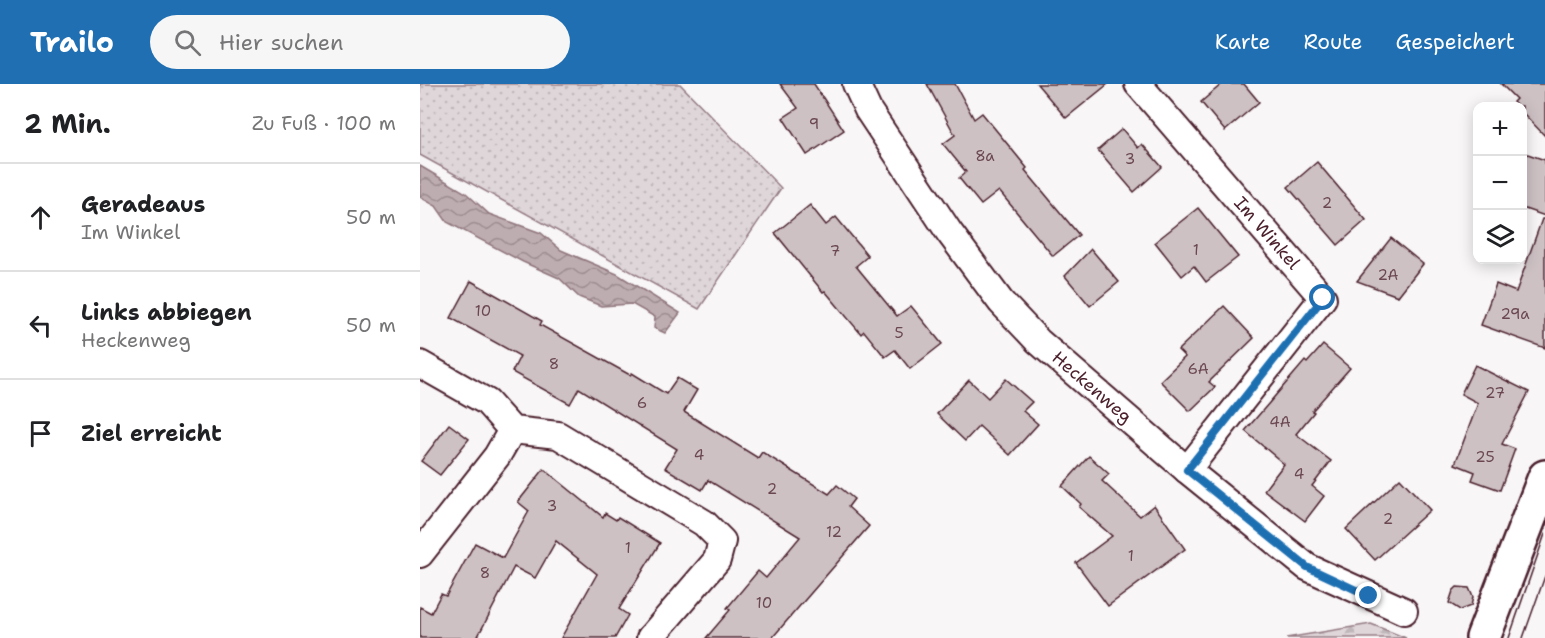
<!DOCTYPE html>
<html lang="de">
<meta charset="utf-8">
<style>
:root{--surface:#fff;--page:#f6f6f6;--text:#202124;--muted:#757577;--line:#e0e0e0;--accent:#1f6fb2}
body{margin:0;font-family:"Shantell Sans",sans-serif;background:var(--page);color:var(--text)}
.controls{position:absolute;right:18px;top:18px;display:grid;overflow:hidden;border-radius:12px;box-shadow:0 3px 15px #0003}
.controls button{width:54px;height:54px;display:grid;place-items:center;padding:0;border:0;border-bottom:2px solid var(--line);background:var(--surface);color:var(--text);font:30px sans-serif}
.stop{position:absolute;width:18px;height:18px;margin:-14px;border:4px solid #1f6fb2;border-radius:50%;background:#fff}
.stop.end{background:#1f6fb2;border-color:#fff;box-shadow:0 2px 6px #0008}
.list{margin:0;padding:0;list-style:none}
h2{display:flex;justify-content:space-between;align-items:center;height:78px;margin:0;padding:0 24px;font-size:26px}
h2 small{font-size:20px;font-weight:400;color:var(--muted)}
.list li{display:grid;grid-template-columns:39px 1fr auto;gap:18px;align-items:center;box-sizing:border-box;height:108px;padding:0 24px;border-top:2px solid var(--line)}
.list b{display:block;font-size:22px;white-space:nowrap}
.list p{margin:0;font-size:20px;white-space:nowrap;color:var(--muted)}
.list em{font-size:20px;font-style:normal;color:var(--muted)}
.icon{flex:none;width:33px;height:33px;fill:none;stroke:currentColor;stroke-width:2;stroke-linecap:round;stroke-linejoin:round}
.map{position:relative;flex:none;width:1125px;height:554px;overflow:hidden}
header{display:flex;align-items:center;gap:36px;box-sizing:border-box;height:84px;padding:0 30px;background:var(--accent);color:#fff}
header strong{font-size:28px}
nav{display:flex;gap:33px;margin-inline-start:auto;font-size:21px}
.search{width:420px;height:54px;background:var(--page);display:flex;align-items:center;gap:15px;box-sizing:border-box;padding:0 21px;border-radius:33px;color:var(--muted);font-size:22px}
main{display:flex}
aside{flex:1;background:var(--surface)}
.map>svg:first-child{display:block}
.grass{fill:url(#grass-dots);stroke:#947a82;stroke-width:1.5}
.forest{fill:url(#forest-firs);stroke:#947a82;stroke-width:1.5}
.water{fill:url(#water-waves);stroke:#8f747b;stroke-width:1.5}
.building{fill:#cdc1c4;stroke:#4a1f2b;stroke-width:1.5}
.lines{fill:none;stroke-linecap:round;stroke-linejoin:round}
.street-casing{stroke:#4a1f2b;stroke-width:30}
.secondary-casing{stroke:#4a1f2b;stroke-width:38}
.street{stroke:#fff;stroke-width:26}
.secondary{stroke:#fff;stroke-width:33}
.tram{stroke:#4a1f2b;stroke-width:1.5}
.route{stroke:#1f6fb2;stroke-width:8}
.labels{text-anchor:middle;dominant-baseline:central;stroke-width:6;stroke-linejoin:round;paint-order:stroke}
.number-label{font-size:15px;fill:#6b4851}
.street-label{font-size:18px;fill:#4a1f2b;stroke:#fff}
</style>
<header>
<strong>Trailo</strong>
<div class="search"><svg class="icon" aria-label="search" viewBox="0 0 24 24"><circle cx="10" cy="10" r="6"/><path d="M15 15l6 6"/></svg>Hier suchen</div>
<nav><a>Karte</a><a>Route</a><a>Gespeichert</a></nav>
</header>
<main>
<aside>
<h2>2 Min.<small>Zu Fuß · 100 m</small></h2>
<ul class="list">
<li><svg class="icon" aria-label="ahead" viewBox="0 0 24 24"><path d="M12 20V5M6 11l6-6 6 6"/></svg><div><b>Geradeaus</b><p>Im Winkel</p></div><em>50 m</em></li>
<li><svg class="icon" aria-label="left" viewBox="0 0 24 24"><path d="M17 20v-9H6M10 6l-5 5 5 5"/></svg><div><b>Links abbiegen</b><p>Heckenweg</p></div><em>50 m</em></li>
<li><svg class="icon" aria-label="arrive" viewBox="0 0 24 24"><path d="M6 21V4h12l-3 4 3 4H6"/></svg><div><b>Ziel erreicht</b></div></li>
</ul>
</aside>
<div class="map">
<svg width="1125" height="554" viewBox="0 0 1125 554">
<defs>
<pattern id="grass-dots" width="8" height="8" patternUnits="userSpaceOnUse" patternTransform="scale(1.5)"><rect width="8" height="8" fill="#ded6d9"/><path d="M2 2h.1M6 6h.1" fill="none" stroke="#c0b7ba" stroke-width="1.8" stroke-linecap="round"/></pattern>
<pattern id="forest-firs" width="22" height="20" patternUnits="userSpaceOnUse" patternTransform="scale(1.5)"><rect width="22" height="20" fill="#ded6d9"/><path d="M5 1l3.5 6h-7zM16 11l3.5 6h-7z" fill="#c0b7ba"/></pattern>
<pattern id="water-waves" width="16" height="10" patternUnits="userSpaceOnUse" patternTransform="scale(1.5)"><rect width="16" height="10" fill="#bdadb0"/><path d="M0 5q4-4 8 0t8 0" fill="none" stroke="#9c8c8f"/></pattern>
</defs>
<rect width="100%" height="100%" fill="#f8f6f7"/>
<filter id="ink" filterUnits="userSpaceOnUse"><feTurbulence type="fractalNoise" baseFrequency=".0167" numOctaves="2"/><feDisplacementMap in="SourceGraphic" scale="12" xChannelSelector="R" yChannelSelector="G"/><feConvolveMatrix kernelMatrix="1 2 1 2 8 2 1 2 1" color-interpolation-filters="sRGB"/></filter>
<g filter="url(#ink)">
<!-- grass -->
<polygon class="grass" points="0,0 260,0 361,104 279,225 0,71"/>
<!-- forest -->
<polygon class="forest" points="951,540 986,554 866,554"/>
<!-- water -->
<polygon class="water" points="0,82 46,109 69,130 121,149 141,166 197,190 260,229 245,249 234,244 235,233 212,220 181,222 159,213 139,194 103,178 27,138 16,122 0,113"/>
<!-- building -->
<g class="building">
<polygon points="360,0 394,0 424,46 387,71 363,34 378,24"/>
<polygon points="507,0 535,0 554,35 562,29 607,84 605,86 659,151 633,172 579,107 561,121 539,94 546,88 523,60 535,51"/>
<polygon points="617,0 688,0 646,34"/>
<polygon points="802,0 824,0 839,18 805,47 781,18"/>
<polygon points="1081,0 1125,0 1125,52 1102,28 1102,22 1097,22 1093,18 1096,15"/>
<polygon points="702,45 718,64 722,60 742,83 714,108 678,66"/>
<polygon points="1102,68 1125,76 1125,132 1102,124"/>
<polygon points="897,78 946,136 918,161 868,103"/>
<polygon points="390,121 406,141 416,133 448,172 436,182 477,232 491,222 522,260 490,285 475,266 465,273 444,247 441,250 405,207 403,208 355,149"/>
<polygon points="778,124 818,173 786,198 774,182 762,192 735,158"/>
<polygon points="1122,135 1125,135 1125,264 1061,241 1076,200 1096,208"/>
<polygon points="971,154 1003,180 978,212 937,197"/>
<polygon points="671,165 699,198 670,222 645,192"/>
<polygon points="51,197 122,237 120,241 210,291 212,289 246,310 257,294 277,306 264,328 338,374 342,368 409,410 417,401 434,415 428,423 449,442 352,554 286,554 310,526 307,524 338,487 346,494 380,453 288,396 282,406 245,384 257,365 159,304 150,320 92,288 100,272 31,234"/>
<polygon points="804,222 834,254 789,298 795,303 770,327 740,297 765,273 758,266"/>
<polygon points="903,261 930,284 892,327 894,328 876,350 911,377 892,402 904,412 885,437 844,406 864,380 825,347 885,277 887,279"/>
<polygon points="1055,281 1109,308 1082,360 1095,365 1080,406 1052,396 1055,388 1035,380 1058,319 1041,310"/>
<polygon points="586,295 612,318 603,327 618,340 590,371 559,342 545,357 517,330 549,296 568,314"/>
<polygon points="29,340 49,355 20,391 1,377"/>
<polygon points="669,372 689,390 682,397 720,432 734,421 765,465 688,522 656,479 692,452 659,423 661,420 642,402"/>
<polygon points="124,385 183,433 185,429 196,436 198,433 240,459 199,525 208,531 195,554 141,554 177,490 136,457 115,494 94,483 57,554 0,554 0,523 11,529 21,510 26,512 55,459 83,474 109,427 98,418"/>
<polygon points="980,394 1010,426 955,476 926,445"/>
<polygon points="1037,503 1049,504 1053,513 1051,522 1040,526 1029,519 1033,507"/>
</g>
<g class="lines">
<defs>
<g id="street">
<polyline points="436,0 448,26 529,148 581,218 618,257 767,386 887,483 984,527"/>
<polyline points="718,0 903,214 767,386"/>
<polyline points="0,280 67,318 92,346 138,351 284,439 302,457 297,476 230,554"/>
<polyline points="0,470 77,372 92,346"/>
</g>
<polyline id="secondary" points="1063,554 1125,393"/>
</defs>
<!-- street casing -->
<use href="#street" class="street-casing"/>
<!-- secondary casing -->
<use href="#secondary" class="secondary-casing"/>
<!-- street -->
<use href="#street" class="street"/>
<!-- secondary -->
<use href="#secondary" class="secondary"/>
<!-- tram -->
<g class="tram">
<polyline points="1089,554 1125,450"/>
<polyline points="1103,554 1125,492"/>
</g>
</g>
</g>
<g class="lines" filter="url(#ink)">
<!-- route -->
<polyline class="route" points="903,214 767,386 887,483 949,512"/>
</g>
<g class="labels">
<!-- number labels -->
<g class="number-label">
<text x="394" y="40">9</text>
<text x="565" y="72">8a</text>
<text x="710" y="75">3</text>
<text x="907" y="119">2</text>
<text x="776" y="166">1</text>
<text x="415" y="167">7</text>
<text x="968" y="191">2A</text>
<text x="63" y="227">10</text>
<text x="1095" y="230">29a</text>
<text x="479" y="249">5</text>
<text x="134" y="280">8</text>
<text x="778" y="285">6A</text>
<text x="1075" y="309">27</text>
<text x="222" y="319">6</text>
<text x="860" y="338">4A</text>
<text x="279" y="371">4</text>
<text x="1065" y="373">25</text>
<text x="879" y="390">4</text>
<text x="352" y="405">2</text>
<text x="132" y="422">3</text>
<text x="968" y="435">2</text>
<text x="414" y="448">12</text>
<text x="208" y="464">1</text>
<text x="711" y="472">1</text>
<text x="65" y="489">8</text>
<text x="344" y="519">10</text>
</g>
<!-- street labels -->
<g class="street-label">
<text transform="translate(847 149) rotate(49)">Im Winkel</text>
<text transform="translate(672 303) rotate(41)">Heckenweg</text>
</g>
</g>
</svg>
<div class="controls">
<button>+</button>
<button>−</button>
<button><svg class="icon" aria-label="layers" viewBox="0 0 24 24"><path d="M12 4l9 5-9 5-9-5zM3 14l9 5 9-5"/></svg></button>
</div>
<div class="stop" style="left:903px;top:214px"></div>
<div class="stop end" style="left:949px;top:512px"></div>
</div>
</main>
